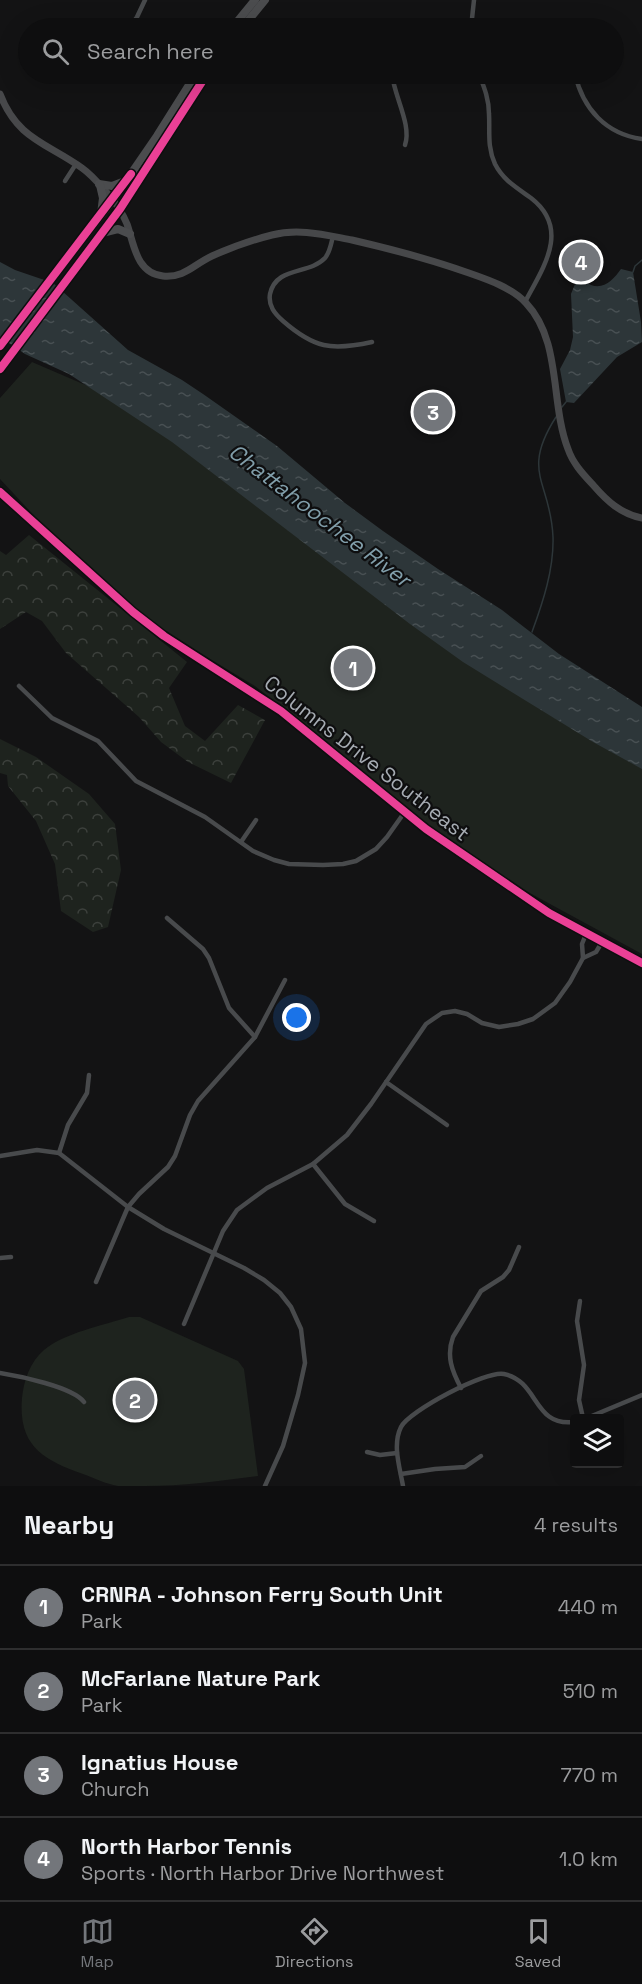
<!DOCTYPE html>
<meta charset="utf-8">
<style>
:root{--surface:#0e0e0f;--page:#1c1c1d;--text:#f1f3f6;--muted:#9b9c9e;--line:#2e2e2f;--accent:#73767b}
body{margin:0;font-family:"Space Grotesk",sans-serif;background:var(--page);color:var(--text)}
.controls{position:absolute;right:18px;bottom:18px;display:grid;overflow:hidden;border-radius:6px;box-shadow:0 6px 24px #0002}
.controls button{width:54px;height:54px;display:grid;place-items:center;padding:0;border:0;border-bottom:2px solid var(--line);background:var(--surface);color:var(--text);font:30px sans-serif}
.you{position:absolute;left:297px;top:1018px;width:21px;height:21px;margin:-15px;border:4px solid #fff;border-radius:50%;background:#1a73e8;box-shadow:0 0 0 9px #1a73e833}
.badge{display:grid;place-items:center;width:39px;height:39px;border-radius:50%;background:var(--accent);color:#fff;font-size:20px;font-weight:700}
.pin{position:absolute;translate:-50% -50%;border:3px solid #fff;box-shadow:0 2px 6px #0006}
.list{margin:0;padding:0;list-style:none}
h2{display:flex;justify-content:space-between;align-items:center;height:78px;margin:0;padding:0 24px;font-size:26px}
h2 small{font-size:20px;font-weight:400;color:var(--muted)}
.list li{display:grid;grid-template-columns:39px 1fr auto;gap:18px;align-items:center;box-sizing:border-box;height:84px;padding:0 24px;border-top:2px solid var(--line)}
.list b{display:block;font-size:22px;white-space:nowrap}
.list p{margin:0;font-size:20px;white-space:nowrap;color:var(--muted)}
.list em{font-size:20px;font-style:normal;color:var(--muted)}
.icon{flex:none;width:33px;height:33px;fill:none;stroke:currentColor;stroke-width:2;stroke-linecap:round;stroke-linejoin:round}
.map{position:relative;flex:none;width:642px;height:1486px;overflow:hidden}
.search{position:absolute;background:var(--surface);box-shadow:0 6px 24px #0002;left:18px;right:18px;top:18px;height:66px;display:flex;align-items:center;gap:15px;box-sizing:border-box;padding:0 21px;border-radius:33px;color:var(--muted);font-size:22px}
.sheet{height:414px;background:var(--surface)}
nav{display:flex;justify-content:space-around;align-items:center;box-sizing:border-box;height:84px;border-top:2px solid var(--line);background:var(--surface);font-size:16px;color:var(--muted)}
nav a{display:grid;justify-items:center;gap:3px}
nav .on{color:var(--accent)}
.map>svg:first-child{display:block}
.forest{fill:url(#forest-crowns)}
.green{fill:#1e231e}
.water{fill:url(#water-ripples)}
.lines{fill:none;stroke-linecap:round;stroke-linejoin:round}
.stream{stroke:#2d3639;stroke-width:1.5}
.street{stroke:#484a4c;stroke-width:4.5}
.secondary{stroke:#47484a;stroke-width:7}
.primary{stroke:#4b4c4e;stroke-width:8}
.cycleway-casing{stroke:#0e0e0f;stroke-width:11}
.cycleway{stroke:#ea4096;stroke-width:8}
.labels{text-anchor:middle;dominant-baseline:central;stroke-width:4.5;stroke-linejoin:round;paint-order:stroke}
.street-label{font-size:21px;fill:#a6acb3;stroke:#0e0e0f}
.water-label{font-size:22px;font-style:italic;fill:#819eaa;stroke:#0e0e0f}
</style>
<div class="map">
<svg width="642" height="1486" viewBox="0 0 642 1486">
<defs>
<pattern id="forest-crowns" width="20" height="18" patternUnits="userSpaceOnUse" patternTransform="scale(1.5)"><rect width="20" height="18" fill="#1e231e"/><path d="M2 6a3 3 0 1 1 6 0M12 15a3 3 0 1 1 6 0" fill="none" stroke="#3c403c"/></pattern>
<pattern id="water-ripples" width="26" height="14" patternUnits="userSpaceOnUse" patternTransform="scale(1.5)"><rect width="26" height="14" fill="#2d3639"/><path d="M2 4q2-2 4 0t4 0M15 11q2-2 4 0t4 0" fill="none" stroke="#485053"/></pattern>
</defs>
<rect width="100%" height="100%" fill="#131314"/>
<!-- forest -->
<g class="forest">
<polygon points="29,535 187,662 169,688 185,726 205,741 238,705 265,720 231,783 188,762 161,742 139,717 66,653 42,621 26,612 0,629 0,551 6,555"/>
<polygon points="0,739 36,757 89,794 115,824 121,870 108,927 93,932 61,911 55,864 36,821 8,786 7,775 0,773"/>
</g>
<!-- green -->
<g class="green">
<polygon points="593,251 597,264 570,272 566,260"/>
<polygon points="32,362 111,396 642,765 642,954 517,886 426,827 296,718 255,686 175,638 143,615 42,524 0,479 0,398"/>
<path d="M129 1317H140L238 1361 244 1369 258 1476C220 1481 183 1486 145 1486 136 1486 126 1486 118 1486 106 1484 94 1478 83 1474 43 1460 18 1446 22 1398 24 1380 30 1362 44 1350 64 1333 104 1325 129 1317Z"/>
</g>
<!-- water -->
<g class="water">
<polygon points="0,262 15,270 53,283 128,350 182,380 203,394 277,446 345,503 383,531 438,569 502,610 559,654 642,707 642,769 593,742 463,662 410,624 172,442 69,374 25,354 0,337"/>
<path d="M621 269 633 272 641 322 642 342 617 357 574 403 566 402 560 369 570 350 573 337 571 294 577 279C583 279 586 282 591 285 604 290 614 279 621 269Z"/>
</g>
<g class="lines">
<!-- stream -->
<g class="stream">
<polyline points="633,272 635,266 642,260"/>
<polyline points="562,407 566,402"/>
<path d="M532 632C543 602 554 569 553 537 551 482 520 473 556 417"/>
</g>
<!-- street -->
<g class="street">
<polyline points="129,28 137,17 145,0"/>
<polyline points="471,28 474,0"/>
<path d="M392 74C394 96 412 125 405 145"/>
<path d="M479 74C484 87 489 99 489 114 490 131 487 147 495 164 503 180 517 188 531 198 571 229 543 268 525 302"/>
<path d="M575 74C583 109 606 134 642 139"/>
<polyline points="90,77 93,74"/>
<polyline points="65,181 76,164"/>
<path d="M333 236C331 244 330 252 325 258 309 275 276 266 270 294 268 306 275 314 283 321 314 348 331 351 372 342"/>
<polyline points="0,492 133,612 164,636 281,711 426,829 549,913 642,963"/>
<polyline points="19,686 52,718 98,741 136,781 205,817 253,851 274,860 289,864 323,865 343,864 356,861 376,849 387,837 404,813"/>
<polyline points="241,842 256,820"/>
<polyline points="167,918 203,949 209,958 229,1008 255,1037"/>
<polyline points="583,958 582,944 586,934"/>
<polyline points="386,1082 447,1125"/>
<polyline points="59,1153 68,1125 87,1093 89,1075"/>
<polyline points="0,1156 37,1150 59,1153 128,1207 164,1229 244,1268 264,1280 280,1293 291,1307 301,1329 305,1363 298,1395 283,1446 265,1486"/>
<polyline points="313,1164 345,1204 374,1221"/>
<polyline points="0,1258 11,1257"/>
<polyline points="96,1282 128,1207 139,1194 168,1167 175,1156 190,1115 198,1101 255,1037 285,980"/>
<polyline points="580,1301 577,1321 584,1365 579,1400 583,1418"/>
<polyline points="184,1324 223,1231 237,1210 267,1188 313,1164 347,1135 371,1104 426,1024 442,1013 455,1011 467,1014 482,1023 499,1027 518,1024 533,1019 555,1003 570,982 583,958 596,952 602,942"/>
<path d="M0 1373C19 1376 73 1387 84 1402"/>
<path d="M461 1388C452 1371 446 1356 453 1337L481 1291 503 1277 509 1270 519 1247"/>
<polyline points="587,1418 642,1395"/>
<polyline points="367,1452 380,1455 397,1453"/>
<polyline points="401,1474 435,1469 465,1467 481,1456"/>
<path d="M403 1486C400 1468 392 1445 401 1427 409 1411 486 1370 504 1374 539 1381 533 1427 574 1422"/>
</g>
<!-- secondary -->
<path class="secondary" d="M0 94C17 139 47 143 82 168 92 175 100 185 108 194 116 203 122 212 127 224 134 244 136 273 163 276 185 278 194 264 212 256 230 248 252 240 272 235 299 228 325 235 352 240 391 249 429 259 466 272 486 279 511 287 526 303 562 341 550 403 568 449 573 464 584 475 594 486 607 501 621 514 642 518"/>
<!-- primary -->
<g class="primary">
<polyline points="232,28 255,0"/>
<polyline points="242,28 265,0"/>
<polyline points="99,184 112,186 125,181"/>
<polyline points="100,185 103,198 101,214"/>
<polyline points="102,233 118,229 130,234"/>
<polyline points="0,346 113,200 157,136 196,74"/>
<polyline points="0,369 120,209 207,74"/>
</g>
<defs>
<g id="cycleway">
<polyline points="0,346 131,174"/>
<polyline points="0,369 120,209 207,74"/>
<polyline points="0,492 133,612 164,636 281,711 426,829 549,913 642,963"/>
</g>
</defs>
<!-- cycleway casing -->
<use href="#cycleway" class="cycleway-casing"/>
<!-- cycleway -->
<use href="#cycleway" class="cycleway"/>
</g>
<g class="labels">
<!-- street labels -->
<g class="street-label">
<text transform="translate(367 758) rotate(38)">Columns Drive Southeast</text>
</g>
<!-- water labels -->
<g class="water-label">
<text transform="translate(320 515) rotate(37)">Chattahoochee River</text>
</g>
</g>
</svg>
<div class="controls">
<button><svg class="icon" aria-label="layers" viewBox="0 0 24 24"><path d="M12 4l9 5-9 5-9-5zM3 14l9 5 9-5"/></svg></button>
</div>
<div class="you"></div>
<div class="pin badge" style="left:353px;top:668px">1</div>
<div class="pin badge" style="left:135px;top:1400px">2</div>
<div class="pin badge" style="left:433px;top:412px">3</div>
<div class="pin badge" style="left:581px;top:262px">4</div>
<div class="search"><svg class="icon" aria-label="search" viewBox="0 0 24 24"><circle cx="10" cy="10" r="6"/><path d="M15 15l6 6"/></svg>Search here</div>
</div>
<section class="sheet">
<h2>Nearby<small>4 results</small></h2>
<ul class="list">
<li><span class="badge">1</span><div><b>CRNRA - Johnson Ferry South Unit</b><p>Park</p></div><em>440 m</em></li>
<li><span class="badge">2</span><div><b>McFarlane Nature Park</b><p>Park</p></div><em>510 m</em></li>
<li><span class="badge">3</span><div><b>Ignatius House</b><p>Church</p></div><em>770 m</em></li>
<li><span class="badge">4</span><div><b>North Harbor Tennis</b><p>Sports · North Harbor Drive Northwest</p></div><em>1.0 km</em></li>
</ul>
</section>
<nav>
<a class="on"><svg class="icon" aria-label="map" viewBox="0 0 24 24"><path d="M3 6l6-2 6 2 6-2v14l-6 2-6-2-6 2zM9 4v14M15 6v14"/></svg>Map</a>
<a><svg class="icon" aria-label="directions" viewBox="0 0 24 24"><path d="M12 3l9 9-9 9-9-9zM9 14v-3h6M13 9l2 2-2 2"/></svg>Directions</a>
<a><svg class="icon" aria-label="saved" viewBox="0 0 24 24"><path d="M7 4h10v16l-5-4-5 4z"/></svg>Saved</a>
</nav>
